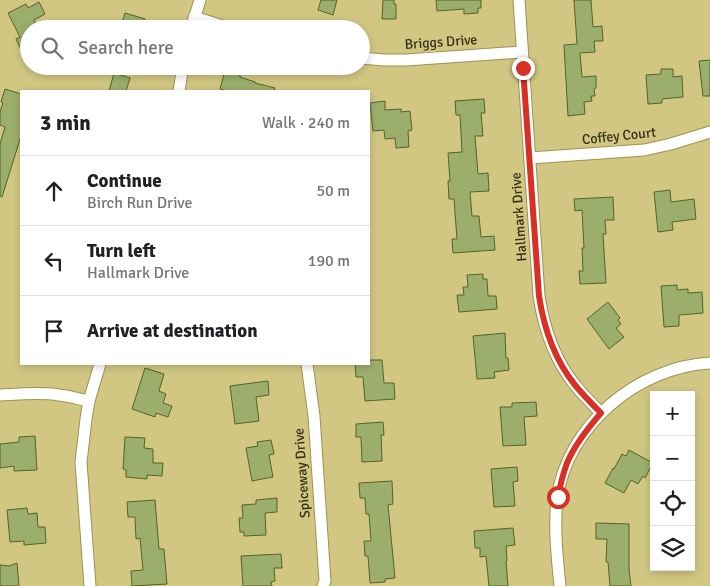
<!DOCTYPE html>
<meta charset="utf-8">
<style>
:root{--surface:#fff;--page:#f2f2f2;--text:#202124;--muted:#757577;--line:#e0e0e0}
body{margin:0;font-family:Signika,sans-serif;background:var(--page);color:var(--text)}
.controls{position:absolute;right:15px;bottom:15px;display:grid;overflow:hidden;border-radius:0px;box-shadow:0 2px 8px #0003}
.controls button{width:45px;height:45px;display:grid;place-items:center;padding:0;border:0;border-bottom:1px solid var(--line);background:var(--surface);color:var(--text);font:25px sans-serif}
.stop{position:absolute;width:15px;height:15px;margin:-11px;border:4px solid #d93025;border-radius:50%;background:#fff}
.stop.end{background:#d93025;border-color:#fff;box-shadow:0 1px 5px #0008}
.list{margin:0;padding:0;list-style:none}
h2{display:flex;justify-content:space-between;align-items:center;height:65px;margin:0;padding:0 20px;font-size:21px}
h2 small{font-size:16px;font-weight:400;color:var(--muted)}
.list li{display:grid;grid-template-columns:32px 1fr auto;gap:15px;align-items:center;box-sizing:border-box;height:70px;padding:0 20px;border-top:1px solid var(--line)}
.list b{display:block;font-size:19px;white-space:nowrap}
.list p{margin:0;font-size:16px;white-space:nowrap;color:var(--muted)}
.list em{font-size:16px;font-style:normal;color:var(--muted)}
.icon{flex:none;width:28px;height:28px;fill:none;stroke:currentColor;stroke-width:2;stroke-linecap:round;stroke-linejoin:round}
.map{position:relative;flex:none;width:710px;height:586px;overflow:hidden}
.search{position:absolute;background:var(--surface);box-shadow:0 2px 8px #0003;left:20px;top:20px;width:350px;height:55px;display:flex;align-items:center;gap:12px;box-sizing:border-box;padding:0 18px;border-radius:28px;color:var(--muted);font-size:19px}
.panel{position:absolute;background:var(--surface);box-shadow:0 2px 8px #0003;left:20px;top:90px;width:350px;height:275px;border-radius:0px}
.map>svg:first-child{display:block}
.building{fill:#9cae6b;stroke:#556325}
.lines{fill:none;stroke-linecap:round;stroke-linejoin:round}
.street-casing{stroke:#9d9351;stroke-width:13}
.street{stroke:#fff;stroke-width:11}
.route{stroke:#d93025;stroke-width:6}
.labels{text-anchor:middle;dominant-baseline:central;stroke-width:4;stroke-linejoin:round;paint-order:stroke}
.street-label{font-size:14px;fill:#343014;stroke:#d1c783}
</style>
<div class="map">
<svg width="710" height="586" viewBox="0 0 710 586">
<rect width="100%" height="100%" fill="#d1c783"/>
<!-- building -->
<g class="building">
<polygon points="321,0 337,0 333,15 318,10"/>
<polygon points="383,0 394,0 394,4 396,4 396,19 382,19"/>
<polygon points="436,0 481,0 481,8 478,8 478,13 464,14 464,9 437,11"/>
<polygon points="574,0 591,0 593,27 602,26 603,41 594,41 595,52 580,53 582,77 596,76 596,88 594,89 595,96 591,96 592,101 584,102 585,114 568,116 564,45 577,44"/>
<polygon points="39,2 45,14 34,20 38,29 29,29 29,67 16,39 20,37 8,13 26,4 28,8"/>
<polygon points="125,13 145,19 142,29 120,29"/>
<polygon points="710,60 710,96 703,96 699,61"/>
<polygon points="661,69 673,69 673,77 682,76 683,97 662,99 662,103 648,104 646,75 661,74"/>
<polygon points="225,70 240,75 240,77 255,82 255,83 275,88 274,91 227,91 220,89"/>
<polygon points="114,73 130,78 126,91 109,91"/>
<polygon points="5,89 21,94 21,136 2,197 0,196 0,144 5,127 0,125 0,112 3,103 1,102"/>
<polygon points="484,99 485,113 481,113 483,136 475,136 478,174 488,173 489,191 470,192 472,216 479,216 481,237 494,236 495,250 453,253 452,239 457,239 454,199 449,199 448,181 450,181 448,153 462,152 460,115 456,115 455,101"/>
<polygon points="385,101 385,110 401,109 401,112 410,111 412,130 408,131 409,147 396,148 395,138 385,139 384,130 373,131 370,103"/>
<polygon points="670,190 671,202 694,199 696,219 672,222 673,230 658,232 654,192"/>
<polygon points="613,197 614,220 605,220 606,234 603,234 606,283 580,284 579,271 583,271 582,248 584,248 582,210 575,211 574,199"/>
<polygon points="483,274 483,279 487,279 488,296 496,296 497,309 459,312 457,295 464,295 463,287 468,287 467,275"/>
<polygon points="677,285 677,290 688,289 688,293 702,292 703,313 679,315 679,326 664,327 661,286"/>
<polygon points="608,302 620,318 618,320 621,324 616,328 624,337 609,349 587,319"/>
<polygon points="505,333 506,358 508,358 509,370 494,372 495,378 477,379 473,336"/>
<polygon points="369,360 382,360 384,383 394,383 395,399 365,401 363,377 356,377 355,364 369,364"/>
<polygon points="145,368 164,374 159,391 166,394 163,403 172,406 168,417 156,413 155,417 132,409"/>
<polygon points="268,381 269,395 256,397 259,421 235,424 230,386"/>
<polygon points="536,402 537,416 524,417 526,445 503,446 500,407 512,407 512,403"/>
<polygon points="383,422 384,435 381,435 382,461 362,462 361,437 356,437 356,424"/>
<polygon points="35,436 37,470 14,471 14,466 0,468 0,444 19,442 19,437"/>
<polygon points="125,437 145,438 144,448 153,449 153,463 163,463 162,476 147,475 147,479 126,477 126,470 123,469"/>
<polygon points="271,440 274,454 269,455 273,477 252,481 246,448 258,446 257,442"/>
<polygon points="629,450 653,463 645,478 643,476 638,484 631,480 624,493 605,483 613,468 614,469 622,454 626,456"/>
<polygon points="517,467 518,481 513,482 515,506 494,507 491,469"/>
<polygon points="392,481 393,504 388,505 395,578 385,579 385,582 370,583 368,556 365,556 364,541 371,541 369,514 366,514 365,498 360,498 359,483"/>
<polygon points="277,498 277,512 265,513 266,535 244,536 244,532 240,532 239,518 243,518 242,505 256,504 256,500"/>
<polygon points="155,500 159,549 164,549 167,584 132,586 131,571 143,570 140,538 136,539 135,517 128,517 127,502"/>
<polygon points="27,508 28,514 37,513 38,527 45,527 46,543 24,545 24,541 10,542 7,510"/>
<polygon points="596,523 629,524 629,569 631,586 610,586 608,562 606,562 607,539 596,539"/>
<polygon points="513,528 515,545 506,546 507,561 506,561 508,586 489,586 486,556 480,557 480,548 475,548 474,531"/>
<polygon points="281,554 282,568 274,568 275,581 271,582 272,586 243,586 241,556"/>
<polygon points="17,563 19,586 0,586 0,565 9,566"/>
</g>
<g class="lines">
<defs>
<g id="street">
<path d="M519 0 539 296C544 329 554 359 575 385 583 395 592 404 601 413"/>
<polyline points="194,17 232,29"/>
<polyline points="191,29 200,0"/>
<polyline points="361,58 384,60 406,60 522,52"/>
<polyline points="179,91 183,66"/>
<polyline points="530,158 644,150 671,144 710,132"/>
<polyline points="307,364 314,416 325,581 323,586"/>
<path d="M0 395C20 394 39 392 59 395 69 396 79 399 89 401"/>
<polyline points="90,586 81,462 86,419 89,401 100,364"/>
<path d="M560 586C557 557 554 528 557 499 567 425 638 367 710 363"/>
</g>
</defs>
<!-- street casing -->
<use href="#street" class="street-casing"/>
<!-- street -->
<use href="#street" class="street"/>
</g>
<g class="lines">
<!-- route -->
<path class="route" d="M523 68 539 296C544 329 554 359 575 385 583 395 592 404 601 413 588 428 575 444 567 463 563 474 560 486 558 497"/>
</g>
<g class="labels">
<!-- street labels -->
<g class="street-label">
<text transform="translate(441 42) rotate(-4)">Briggs Drive</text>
<text transform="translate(619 136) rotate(-6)">Coffey Court</text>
<text transform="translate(519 217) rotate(-94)">Hallmark Drive</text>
<text transform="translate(302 473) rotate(-94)">Spiceway Drive</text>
</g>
</g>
</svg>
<div class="controls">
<button>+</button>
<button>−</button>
<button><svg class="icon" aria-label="locate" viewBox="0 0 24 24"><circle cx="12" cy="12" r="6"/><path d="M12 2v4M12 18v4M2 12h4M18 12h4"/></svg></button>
<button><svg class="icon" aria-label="layers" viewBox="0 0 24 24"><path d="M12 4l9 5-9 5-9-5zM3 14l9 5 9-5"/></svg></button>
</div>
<div class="stop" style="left:558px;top:497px"></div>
<div class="stop end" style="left:523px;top:68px"></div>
<div class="search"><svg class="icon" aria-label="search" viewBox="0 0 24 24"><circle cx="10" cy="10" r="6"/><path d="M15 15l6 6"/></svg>Search here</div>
<section class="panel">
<h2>3 min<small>Walk · 240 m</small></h2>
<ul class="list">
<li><svg class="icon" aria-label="ahead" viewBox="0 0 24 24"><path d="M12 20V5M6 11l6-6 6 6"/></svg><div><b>Continue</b><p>Birch Run Drive</p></div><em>50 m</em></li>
<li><svg class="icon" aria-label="left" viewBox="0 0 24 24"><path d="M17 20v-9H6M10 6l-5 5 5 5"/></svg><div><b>Turn left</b><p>Hallmark Drive</p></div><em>190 m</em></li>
<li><svg class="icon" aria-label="arrive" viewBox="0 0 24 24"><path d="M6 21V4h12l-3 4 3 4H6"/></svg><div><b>Arrive at destination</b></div></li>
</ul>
</section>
</div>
